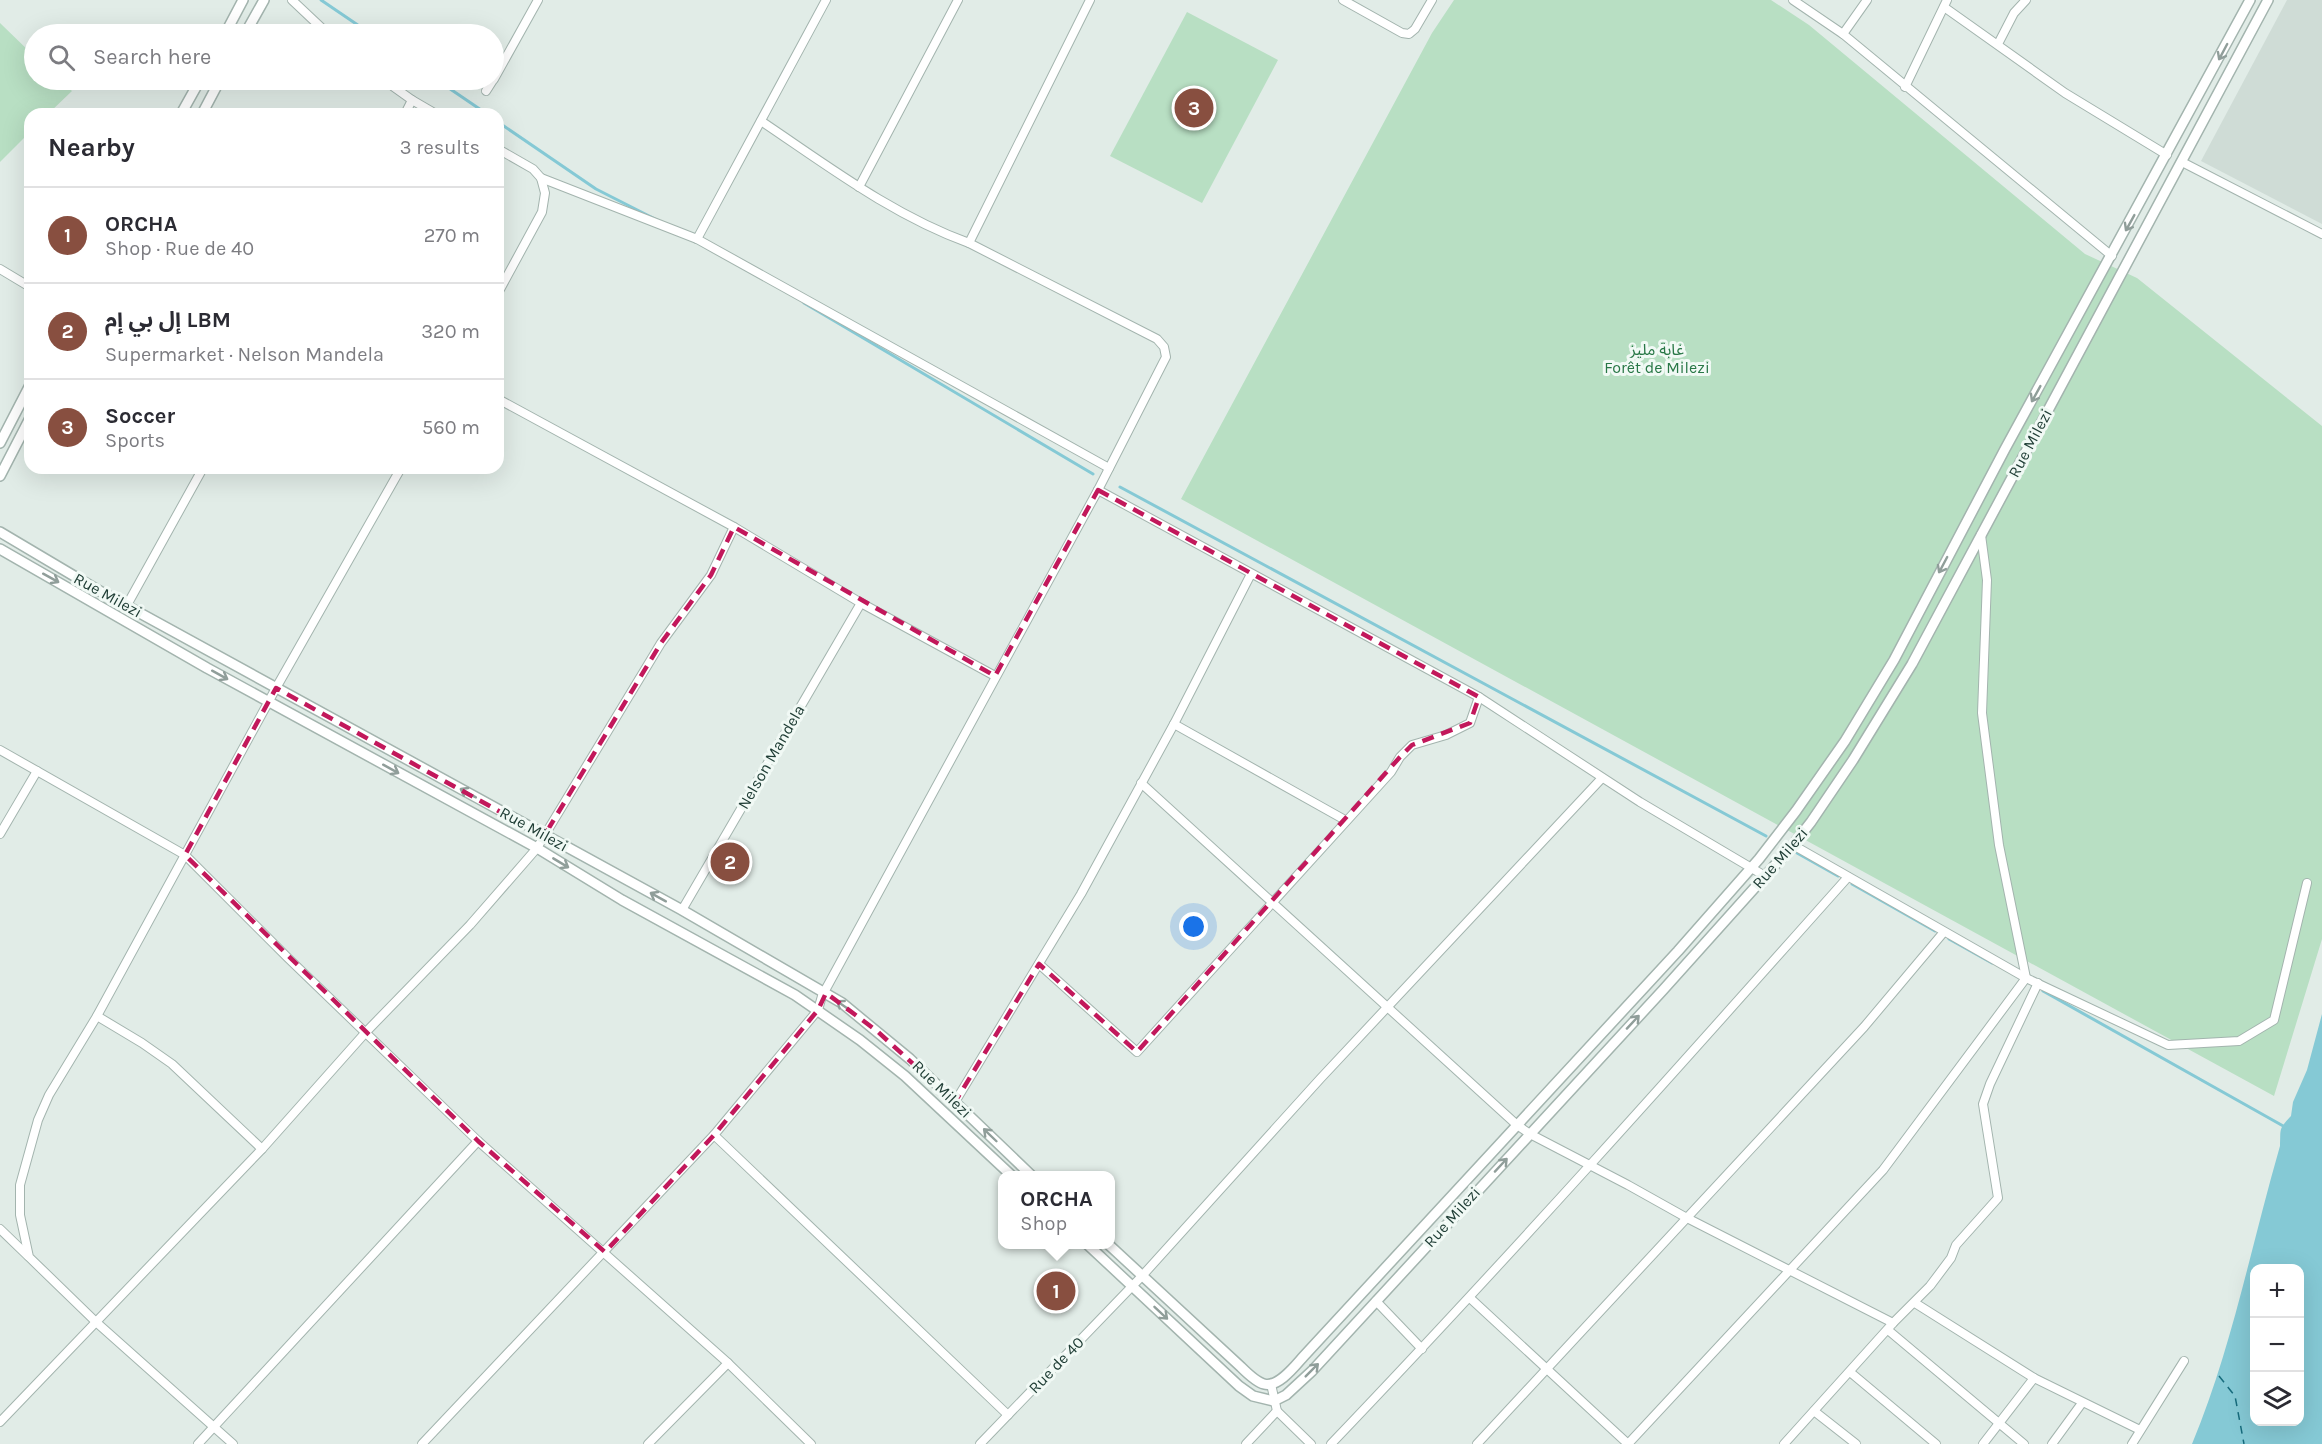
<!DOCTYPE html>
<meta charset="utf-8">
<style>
:root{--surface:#fff;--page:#f7f7f7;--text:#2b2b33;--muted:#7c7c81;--line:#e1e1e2;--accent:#884f40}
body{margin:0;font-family:Karla,"Noto Sans Arabic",sans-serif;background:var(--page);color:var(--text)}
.controls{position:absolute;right:18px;bottom:18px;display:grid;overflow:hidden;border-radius:12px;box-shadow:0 6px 24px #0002}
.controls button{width:54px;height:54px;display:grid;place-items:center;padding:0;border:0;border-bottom:2px solid var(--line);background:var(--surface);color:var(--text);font:30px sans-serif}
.you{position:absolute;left:1194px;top:927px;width:21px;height:21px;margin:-15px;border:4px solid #fff;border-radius:50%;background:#1a73e8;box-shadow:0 0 0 9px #1a73e833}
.badge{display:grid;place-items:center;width:39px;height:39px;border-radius:50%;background:var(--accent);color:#fff;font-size:20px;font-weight:700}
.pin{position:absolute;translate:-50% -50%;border:3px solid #fff;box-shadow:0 2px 6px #0006}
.popup{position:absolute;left:998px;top:1171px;width:117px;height:78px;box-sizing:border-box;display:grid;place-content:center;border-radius:12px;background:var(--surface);filter:drop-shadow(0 2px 4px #0005);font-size:20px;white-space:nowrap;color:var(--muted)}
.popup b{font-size:22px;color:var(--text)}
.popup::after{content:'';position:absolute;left:50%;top:100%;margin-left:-12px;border:12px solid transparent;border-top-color:var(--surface)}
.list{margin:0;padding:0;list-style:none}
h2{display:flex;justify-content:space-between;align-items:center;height:78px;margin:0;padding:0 24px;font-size:26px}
h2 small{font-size:20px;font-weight:400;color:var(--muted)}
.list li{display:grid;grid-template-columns:39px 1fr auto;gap:18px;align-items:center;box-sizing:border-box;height:96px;padding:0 24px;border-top:2px solid var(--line)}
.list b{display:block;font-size:22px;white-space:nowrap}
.list p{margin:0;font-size:20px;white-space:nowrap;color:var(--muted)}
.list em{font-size:20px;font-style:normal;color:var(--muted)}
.icon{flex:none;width:33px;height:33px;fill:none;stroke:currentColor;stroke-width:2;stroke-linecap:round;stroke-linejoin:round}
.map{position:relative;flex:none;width:2322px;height:1444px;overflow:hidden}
.search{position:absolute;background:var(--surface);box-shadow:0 6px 24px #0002;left:24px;top:24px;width:480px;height:66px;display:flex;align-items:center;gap:15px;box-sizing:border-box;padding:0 21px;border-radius:33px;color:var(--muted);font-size:22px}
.panel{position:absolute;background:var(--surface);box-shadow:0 6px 24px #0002;left:24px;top:108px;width:480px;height:366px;border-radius:18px}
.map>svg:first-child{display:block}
.built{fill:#cfdcd6}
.green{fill:#b8dfc3}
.water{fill:#85c9d5;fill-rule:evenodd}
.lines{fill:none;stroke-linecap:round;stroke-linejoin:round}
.stream{stroke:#85c9d5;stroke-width:3}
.ferry{stroke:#176c7d;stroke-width:1.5;stroke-dasharray:8 6;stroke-linecap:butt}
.minor-casing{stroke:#a3b4ae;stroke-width:10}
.tertiary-casing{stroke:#a3b4ae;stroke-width:12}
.minor{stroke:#fff;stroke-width:8}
.tertiary{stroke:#fff;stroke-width:9}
.oneway{stroke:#909e9a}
.marked{fill:none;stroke:#c2185b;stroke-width:4.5;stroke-dasharray:12 8;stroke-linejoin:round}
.labels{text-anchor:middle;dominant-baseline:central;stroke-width:6;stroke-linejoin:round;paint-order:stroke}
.park-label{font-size:16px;fill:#287746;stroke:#f1f9f5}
.street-label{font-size:16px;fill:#203e36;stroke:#f1f9f5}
</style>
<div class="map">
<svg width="2322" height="1444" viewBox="0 0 2322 1444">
<rect width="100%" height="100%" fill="#e1ece7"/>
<!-- built -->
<polygon class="built" points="2287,0 2322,0 2322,224 2201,161"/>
<!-- green -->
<g class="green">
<polygon points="1454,0 1771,0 1809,25 2085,254 2137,278 2322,426 2322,939 2274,1096 1181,499 1432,33"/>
<polygon points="1187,12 1278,60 1202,203 1110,156"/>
<polygon points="0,23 34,56 34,80 60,80 72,91 48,114 30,114 30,132 0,162"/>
</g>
<!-- water -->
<path class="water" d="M2322 1014V1444H2192C2232 1348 2251 1246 2280 1146 2281 1128 2278 1130 2291 1116L2293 1102 2307 1070ZM2254 1268H2300V1422H2254Z"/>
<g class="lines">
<!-- stream -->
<g class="stream">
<polyline points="321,0 371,34"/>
<polyline points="437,80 487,114"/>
<polyline points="498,122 596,189 657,220"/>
<polyline points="804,303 1093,474"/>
<polyline points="1120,487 1766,836"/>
<polyline points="1797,853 1838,876"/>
<polyline points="1852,884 1935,931"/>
<polyline points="1949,939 1992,963"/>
<polyline points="2043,991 2285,1127"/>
</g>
<!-- ferry -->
<polyline class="ferry" points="2219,1376 2235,1396 2244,1444"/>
<defs>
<g id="minor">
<polyline points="292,0 328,34"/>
<polyline points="1343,0 1402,33 1409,34 1415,29 1432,0"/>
<polyline points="1793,0 1843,34 2112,256"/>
<polyline points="1944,7 2065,93 2167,155"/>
<polyline points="1843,34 1867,0"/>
<polyline points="1998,44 2014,13 2026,0"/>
<polyline points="494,79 538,0"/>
<polyline points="384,80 412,100 436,114"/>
<polyline points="1905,87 1947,0"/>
<polyline points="486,91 493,80"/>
<polyline points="405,114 412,100"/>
<polyline points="498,149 533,169 541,178 545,193 542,212 498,293"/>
<polyline points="2182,162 2322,234"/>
<polyline points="541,178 697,239 1109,468"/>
<polyline points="859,187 958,0"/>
<polyline points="697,239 826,0"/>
<polyline points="969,243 1090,0"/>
<polyline points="0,269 30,287"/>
<polyline points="498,399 734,527 861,603 995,676"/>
<polyline points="1098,490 1479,697 1640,802 1765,876"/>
<polyline points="127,605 203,468"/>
<polyline points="1174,724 1345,820"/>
<polyline points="0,750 185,855 288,958 478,1141 728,1363 811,1444"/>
<polyline points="1141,783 1517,1125 1530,1134 1628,1185 1687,1218 1893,1323"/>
<polyline points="0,834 37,771"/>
<polyline points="1793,845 2026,978 2168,1045 2239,1041 2274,1020 2307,883"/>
<polyline points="682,910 861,603"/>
<polyline points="1039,964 1137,1052 1391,772 1400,757 1412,745 1446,735 1470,723 1479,697"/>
<polyline points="97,1016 142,1043 172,1064 262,1149"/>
<polyline points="955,1102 1081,894 1174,724 1251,574"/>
<polyline points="714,1135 1008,1415"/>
<polyline points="0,1229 28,1256"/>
<polyline points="1470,1298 1628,1444"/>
<polyline points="1376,1301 1422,1349"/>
<polyline points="1915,1303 2034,1378 2140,1430"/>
<polyline points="1888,1330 2024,1444"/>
<polyline points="1850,1372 1936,1444"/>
<polyline points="1271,1384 1277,1411 1311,1444"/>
<polyline points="1814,1411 1856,1444"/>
<polyline points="0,1422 262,1149 366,1032 470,925 537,848 661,643 711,575 734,527"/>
<polyline points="198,1444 478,1141"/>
<polyline points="233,1444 96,1322 29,1257 20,1215 20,1185 38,1120 49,1095 97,1016 276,688 401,468"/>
<path d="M422 1444 714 1135 818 1010 822 996 1098 490 1166 357 1164 347 1157 339 969 243C892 215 828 166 761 121"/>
<polyline points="648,1444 728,1363"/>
<polyline points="980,1444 1142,1276 1320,1079 1602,778"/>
<polyline points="1246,1444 1277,1411"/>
<path d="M1331 1444C1508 1259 1678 1068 1848 877"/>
<polyline points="1477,1444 1864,1027 1943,933"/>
<polyline points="1628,1444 1883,1170 2026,978 1999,845 1982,713 1987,580 1981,535"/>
<polyline points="1784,1444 1893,1323 1930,1286 1951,1258 1956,1245 1998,1198 1983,1104 1990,1084 2038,983"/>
<polyline points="1983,1444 2034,1378"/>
<polyline points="2052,1444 2082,1403"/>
<polyline points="2132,1444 2184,1361"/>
</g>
<g id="tertiary">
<polyline points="225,34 243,0"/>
<polyline points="245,34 264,0"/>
<polyline points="181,114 200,80"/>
<polyline points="202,114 220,80"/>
<polyline points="0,443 30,385"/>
<polyline points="0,476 30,418"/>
<polyline points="0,532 96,589 682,910 842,1003 910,1059 1032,1176"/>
<polyline points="0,549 207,668 537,848 622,900 795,995 860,1040 905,1076 1012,1176"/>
<polyline points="1087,1244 1239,1386 1253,1396 1274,1401 1286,1395 1312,1371 1663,990 1793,845 1811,822 1853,760 1912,664 2268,0"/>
<path d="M1108 1244 1241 1367C1247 1373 1256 1382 1264 1384 1278 1388 1295 1366 1303 1357L1678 951 1759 859 1796 811 1845 741 1894 660 2005 449 2250 0"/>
</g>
</defs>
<!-- minor casing -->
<use href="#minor" class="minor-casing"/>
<!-- tertiary casing -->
<use href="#tertiary" class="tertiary-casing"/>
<!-- minor -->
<use href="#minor" class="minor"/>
<!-- tertiary -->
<use href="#tertiary" class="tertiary"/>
</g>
<!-- one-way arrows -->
<defs><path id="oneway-shaft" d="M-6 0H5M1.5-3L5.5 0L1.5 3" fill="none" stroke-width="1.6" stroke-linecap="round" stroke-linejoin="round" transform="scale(1.5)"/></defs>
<g class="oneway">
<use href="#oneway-shaft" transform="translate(2223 52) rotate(118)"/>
<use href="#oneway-shaft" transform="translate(2130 223) rotate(119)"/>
<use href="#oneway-shaft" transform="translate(2036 394) rotate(119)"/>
<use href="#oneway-shaft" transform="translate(1943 565) rotate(118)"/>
<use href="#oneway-shaft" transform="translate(51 578) rotate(29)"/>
<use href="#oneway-shaft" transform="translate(220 675) rotate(29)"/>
<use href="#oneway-shaft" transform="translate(391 769) rotate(29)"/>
<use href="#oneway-shaft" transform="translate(468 793) rotate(-151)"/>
<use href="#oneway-shaft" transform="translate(561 863) rotate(31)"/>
<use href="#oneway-shaft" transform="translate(658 897) rotate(-151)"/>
<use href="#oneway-shaft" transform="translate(844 1006) rotate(-145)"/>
<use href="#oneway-shaft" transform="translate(1633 1022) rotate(-47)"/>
<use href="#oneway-shaft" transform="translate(990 1135) rotate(-136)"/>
<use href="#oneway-shaft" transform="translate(1501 1165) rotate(-47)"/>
<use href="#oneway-shaft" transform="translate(1161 1313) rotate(43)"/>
<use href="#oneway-shaft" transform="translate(1312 1370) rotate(-45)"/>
</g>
<!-- marked area -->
<path class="marked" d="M1098 490 1479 697 1470 723 1412 745 1400 757 1137 1052 1039 964 955 1102 877 1031 826 993 818 1010 714 1135 605 1252 478 1141 185 855 276 688 544 836 661 643 711 575 734 527 995 676Z"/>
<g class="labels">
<!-- park labels -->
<g class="park-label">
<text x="1657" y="349">غابة مليز<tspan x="1657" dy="18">Forêt de Milezi</tspan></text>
</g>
<!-- street labels -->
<g class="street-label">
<text transform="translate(2030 443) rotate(-62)">Rue Milezi</text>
<text transform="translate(108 595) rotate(29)">Rue Milezi</text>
<text transform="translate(771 757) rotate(-60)">Nelson Mandela</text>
<text transform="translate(534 829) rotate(29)">Rue Milezi</text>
<text transform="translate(1780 858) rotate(-49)">Rue Milezi</text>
<text transform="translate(942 1089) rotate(44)">Rue Milezi</text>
<text transform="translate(1452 1217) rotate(-48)">Rue Milezi</text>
<text transform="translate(1056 1365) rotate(-46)">Rue de 40</text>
</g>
</g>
</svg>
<div class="controls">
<button>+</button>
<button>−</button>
<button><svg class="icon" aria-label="layers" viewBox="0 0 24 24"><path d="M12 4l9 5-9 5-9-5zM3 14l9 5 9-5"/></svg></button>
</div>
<div class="you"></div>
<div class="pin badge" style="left:1056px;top:1291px">1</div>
<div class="popup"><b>ORCHA</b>Shop</div>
<div class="pin badge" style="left:730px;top:862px">2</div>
<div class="pin badge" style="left:1194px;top:108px">3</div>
<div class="search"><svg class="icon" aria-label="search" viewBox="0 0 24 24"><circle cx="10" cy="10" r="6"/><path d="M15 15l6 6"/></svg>Search here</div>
<section class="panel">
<h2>Nearby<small>3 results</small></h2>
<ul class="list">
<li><span class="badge">1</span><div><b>ORCHA</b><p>Shop · Rue de 40</p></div><em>270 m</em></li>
<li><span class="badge">2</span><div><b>إل بي إم LBM</b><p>Supermarket · Nelson Mandela</p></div><em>320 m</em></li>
<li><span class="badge">3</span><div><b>Soccer</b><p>Sports</p></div><em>560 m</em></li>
</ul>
</section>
</div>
